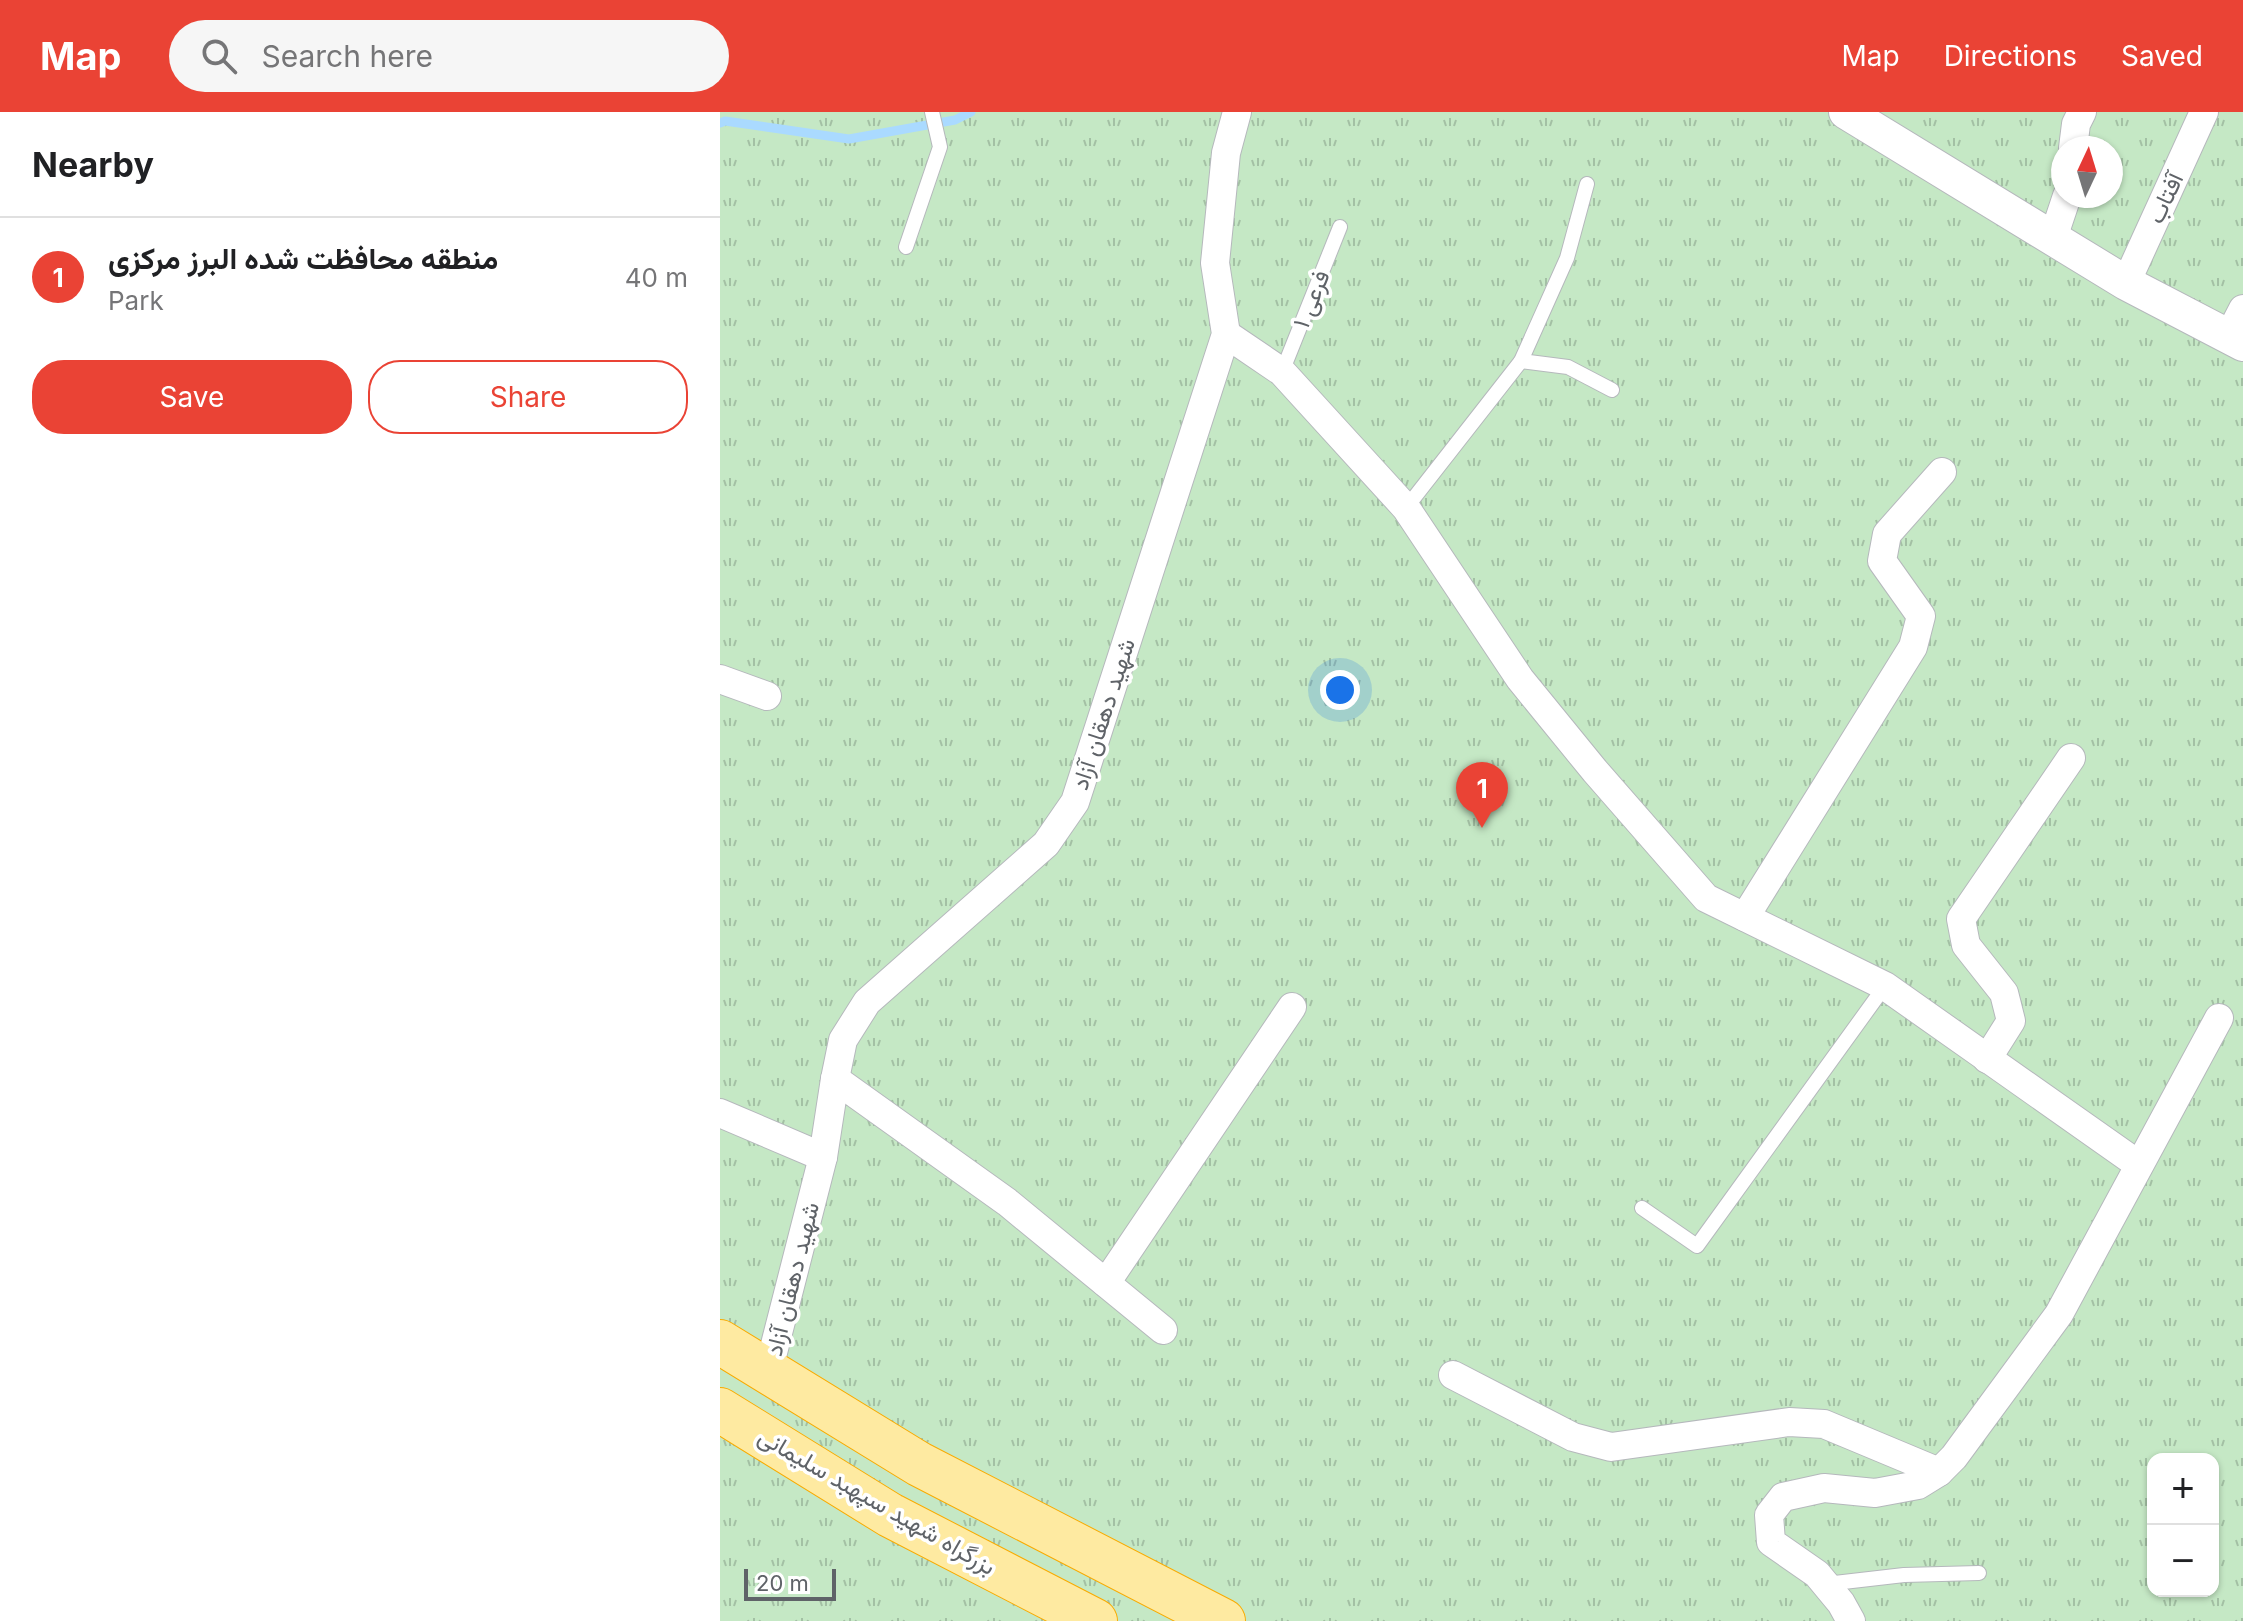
<!DOCTYPE html>
<meta charset="utf-8">
<style>
:root{--surface:#fff;--page:#f6f6f6;--text:#202124;--muted:#757577;--line:#e0e0e0;--accent:#ea4335}
body{margin:0;font-family:Inter,Vazirmatn,sans-serif;background:var(--page);color:var(--text)}
.controls{position:absolute;right:24px;bottom:24px;display:grid;overflow:hidden;border-radius:16px;box-shadow:0 2px 6px #0004}
.controls button{width:72px;height:72px;display:grid;place-items:center;padding:0;border:0;border-bottom:2px solid var(--line);background:var(--surface);color:var(--text);font:40px sans-serif}
.compass{position:absolute;left:1331px;top:24px;width:72px;height:72px;border-radius:50%;background:var(--surface);box-shadow:0 2px 6px #0004;rotate:4deg}
.scale{position:absolute;left:24px;bottom:20px;width:92px;box-sizing:border-box;padding-left:8px;border:4px solid #5f6368;border-top:0;font-size:22px;line-height:28px;white-space:nowrap;color:#5f6368;-webkit-text-stroke:6px #fff;paint-order:stroke}
.you{position:absolute;left:620px;top:578px;width:28px;height:28px;margin:-20px;border:6px solid #fff;border-radius:50%;background:#1a73e8;box-shadow:0 0 0 12px #1a73e833}
.badge{display:grid;place-items:center;width:52px;height:52px;border-radius:50%;background:var(--accent);color:#fff;font-size:26px;font-weight:700}
.pin{position:absolute;translate:-50% -66px;filter:drop-shadow(0 2px 4px #0008)}
.pin::after{content:'';position:absolute;top:42px;width:28px;height:24px;background:inherit;clip-path:polygon(0 0,100% 0,50% 100%)}
.list{margin:0;padding:0;list-style:none}
h2{display:flex;justify-content:space-between;align-items:center;height:104px;margin:0;padding:0 32px;font-size:34px}
h2 small{font-size:26px;font-weight:400;color:var(--muted)}
.list li{display:grid;grid-template-columns:52px 1fr auto;gap:24px;align-items:center;box-sizing:border-box;height:120px;padding:0 32px;border-top:2px solid var(--line)}
.list b{display:block;font-size:30px;white-space:nowrap}
.list p{margin:0;font-size:26px;white-space:nowrap;color:var(--muted)}
.list em{font-size:26px;font-style:normal;color:var(--muted)}
.actions{display:flex;gap:16px;padding:24px 32px}
.actions a{flex:1;padding:18px 0;border:2px solid var(--accent);border-radius:32px;text-align:center;font-size:28px;color:var(--accent)}
.actions .main{background:var(--accent);color:#fff}
.icon{flex:none;width:44px;height:44px;fill:none;stroke:currentColor;stroke-width:2;stroke-linecap:round;stroke-linejoin:round}
.map{position:relative;flex:none;width:1523px;height:1509px;overflow:hidden}
header{display:flex;align-items:center;gap:48px;box-sizing:border-box;height:112px;padding:0 40px;background:var(--accent);color:#fff}
header strong{font-size:38px}
nav{display:flex;gap:44px;margin-inline-start:auto;font-size:28px}
.search{width:560px;height:72px;background:var(--page);display:flex;align-items:center;gap:20px;box-sizing:border-box;padding:0 28px;border-radius:44px;color:var(--muted);font-size:30px}
main{display:flex}
aside{flex:1;background:var(--surface)}
.map>svg:first-child{display:block}
.park{fill:url(#park-tufts);fill-rule:evenodd}
.lines{fill:none;stroke-linecap:round;stroke-linejoin:round}
.stream{stroke:#aadaff;stroke-width:9}
.service-casing{stroke:#b5b8bc;stroke-width:16}
.minor-casing{stroke:#b5b8bc;stroke-width:30}
.tertiary-casing{stroke:#b5b8bc;stroke-width:36}
.trunk-casing{stroke:#f9ab00;stroke-width:46}
.service{stroke:#fff;stroke-width:14}
.minor{stroke:#fff;stroke-width:28}
.tertiary{stroke:#fff;stroke-width:34}
.trunk{stroke:#feeaa1;stroke-width:44}
.labels{text-anchor:middle;dominant-baseline:central;stroke-width:7;stroke-linejoin:round;paint-order:stroke}
.street-label{font-size:24px;fill:#5f6368;stroke:#fff}
</style>
<header>
<strong>Map</strong>
<div class="search"><svg class="icon" aria-label="search" viewBox="0 0 24 24"><circle cx="10" cy="10" r="6"/><path d="M15 15l6 6"/></svg>Search here</div>
<nav><a>Map</a><a>Directions</a><a>Saved</a></nav>
</header>
<main>
<aside>
<h2>Nearby<small></small></h2>
<ul class="list">
<li><span class="badge">1</span><div><b>منطقه محافظت شده البرز مرکزی</b><p>Park</p></div><em>40 m</em></li>
</ul>
<div class="actions"><a class="main">Save</a><a>Share</a></div>
</aside>
<div class="map">
<svg width="1523" height="1509" viewBox="0 0 1523 1509">
<defs>
<pattern id="park-tufts" width="24" height="20" patternUnits="userSpaceOnUse" patternTransform="scale(2)"><rect width="24" height="20" fill="#c5e8c5"/><path d="M3 7l-1-3M5 7V3M7 7l1-3M15 17l-1-3M17 17v-4M19 17l1-3" fill="none" stroke="#a3c0a4"/></pattern>
</defs>
<rect width="100%" height="100%" fill="#f1efe8"/>
<!-- park -->
<path class="park" d="M0 0H1523V1509H0ZM1343 36H1391V84H1343ZM1433 1347H1493V1479H1433Z"/>
<g class="lines">
<!-- stream -->
<polyline class="stream" points="0,11 5,9 129,27 235,8 251,0"/>
<defs>
<g id="service">
<polyline points="186,135 220,35 212,0"/>
<polyline points="801,249 848,255 892,278"/>
<polyline points="562,260 620,115"/>
<polyline points="686,396 801,249 847,146 867,72"/>
<polyline points="922,1096 977,1134 1165,874"/>
<polyline points="1106,1472 1184,1463 1259,1461"/>
</g>
<g id="minor">
<polyline points="1353,36 1356,12 1362,0"/>
<polyline points="1333,126 1347,84"/>
<polyline points="1406,171 1484,0"/>
<polyline points="506,222 562,260 686,396 800,567 875,659 986,786 1165,874 1419,1053"/>
<polyline points="1509,224 1523,197"/>
<polyline points="0,567 47,584"/>
<polyline points="1025,805 1193,535 1201,504 1162,449 1167,422 1222,360"/>
<polyline points="1267,947 1291,909 1284,881 1246,833 1241,807 1351,646"/>
<polyline points="115,967 287,1090 443,1218"/>
<polyline points="0,1001 103,1045"/>
<polyline points="386,1171 572,895"/>
<polyline points="48,1260 103,1045 115,967 123,928 147,890 326,732 355,690 506,222 495,151 506,41 517,0"/>
<polyline points="733,1263 853,1325 891,1335 1069,1310 1104,1312 1219,1360"/>
<polyline points="1131,1509 1121,1491 1097,1462 1051,1430 1049,1403 1063,1385 1104,1376 1155,1381 1198,1373 1219,1360 1234,1345 1339,1202 1499,906"/>
</g>
<polyline id="tertiary" points="1126,0 1406,171 1523,232"/>
<g id="trunk">
<polyline points="0,1230 199,1352 503,1509"/>
<polyline points="0,1298 170,1403 375,1509"/>
</g>
</defs>
<!-- service casing -->
<use href="#service" class="service-casing"/>
<!-- minor casing -->
<use href="#minor" class="minor-casing"/>
<!-- tertiary casing -->
<use href="#tertiary" class="tertiary-casing"/>
<!-- trunk casing -->
<use href="#trunk" class="trunk-casing"/>
<!-- service -->
<use href="#service" class="service"/>
<!-- minor -->
<use href="#minor" class="minor"/>
<!-- tertiary -->
<use href="#tertiary" class="tertiary"/>
<!-- trunk -->
<use href="#trunk" class="trunk"/>
</g>
<g class="labels">
<!-- street labels -->
<g class="street-label">
<text transform="translate(1445 86) rotate(-65)">آفتاب</text>
<text transform="translate(591 187) rotate(-68)">فرعی ۱</text>
<text transform="translate(383 602) rotate(-72)">شهید دهقان آزاد</text>
<text transform="translate(72 1167) rotate(-76)">شهید دهقان آزاد</text>
<text transform="translate(157 1389) rotate(30)">بزرگراه شهید سپهبد سلیمانی</text>
</g>
</g>
</svg>
<div class="controls">
<button>+</button>
<button>−</button>
</div>
<svg class="compass" viewBox="-18 -18 36 36"><path d="M0-13l5 13h-10z" fill="#e53935"/><path d="M0 13l5-13h-10z" fill="#757577"/></svg>
<div class="scale">20 m</div>
<div class="you"></div>
<div class="pin badge" style="left:762px;top:716px">1</div>
</div>
</main>
